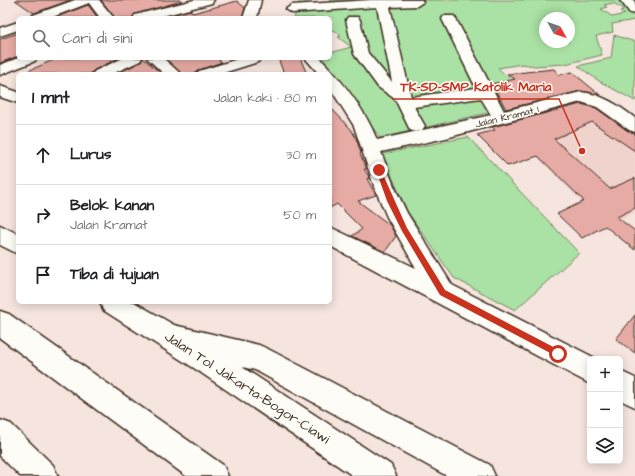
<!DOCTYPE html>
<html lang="id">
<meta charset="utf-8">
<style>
:root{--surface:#fff;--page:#f6f6f6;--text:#202124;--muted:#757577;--line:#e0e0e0}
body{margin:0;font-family:"Architects Daughter",sans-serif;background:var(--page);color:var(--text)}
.controls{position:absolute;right:12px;bottom:12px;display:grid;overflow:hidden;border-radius:6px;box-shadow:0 2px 10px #0003}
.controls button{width:36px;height:36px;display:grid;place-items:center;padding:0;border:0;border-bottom:1px solid var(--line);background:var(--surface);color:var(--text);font:20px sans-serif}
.compass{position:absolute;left:539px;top:12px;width:36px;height:36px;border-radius:50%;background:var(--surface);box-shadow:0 2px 10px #0003;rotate:130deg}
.stop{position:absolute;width:12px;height:12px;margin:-9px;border:3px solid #c8321e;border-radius:50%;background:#fff}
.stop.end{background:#c8321e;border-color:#fff;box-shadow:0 1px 4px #0008}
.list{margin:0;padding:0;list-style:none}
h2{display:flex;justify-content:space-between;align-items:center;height:52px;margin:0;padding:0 16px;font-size:17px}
h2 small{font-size:13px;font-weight:400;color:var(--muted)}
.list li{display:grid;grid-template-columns:26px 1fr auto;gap:12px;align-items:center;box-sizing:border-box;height:60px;padding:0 16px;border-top:1px solid var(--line)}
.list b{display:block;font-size:15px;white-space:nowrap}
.list p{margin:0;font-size:13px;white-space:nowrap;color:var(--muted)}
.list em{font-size:13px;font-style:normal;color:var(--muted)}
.icon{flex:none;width:22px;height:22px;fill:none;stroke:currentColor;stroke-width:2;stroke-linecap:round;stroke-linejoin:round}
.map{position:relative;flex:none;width:635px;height:476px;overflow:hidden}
.search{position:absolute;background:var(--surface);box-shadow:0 2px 10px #0003;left:16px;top:16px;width:316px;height:44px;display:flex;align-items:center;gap:10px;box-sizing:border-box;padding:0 14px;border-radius:6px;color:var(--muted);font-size:15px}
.panel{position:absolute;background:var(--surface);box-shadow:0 2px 10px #0003;left:16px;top:72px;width:316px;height:232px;border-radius:6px}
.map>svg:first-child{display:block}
.built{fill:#f1d3cd}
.green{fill:#aae1a4;stroke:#728661;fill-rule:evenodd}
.building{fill:#e6aba5;stroke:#3b2a1e}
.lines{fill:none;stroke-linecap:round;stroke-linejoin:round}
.minor-casing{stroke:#3b2a1e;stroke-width:3}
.highway-casing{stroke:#3b2a1e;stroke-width:3}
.minor{fill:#fdfcf7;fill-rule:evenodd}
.highway{fill:#fdfcf7;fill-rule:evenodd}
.route{fill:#c8321e}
.labels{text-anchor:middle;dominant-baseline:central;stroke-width:3;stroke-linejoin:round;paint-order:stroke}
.far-street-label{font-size:10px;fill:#3b2a1e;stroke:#fdfcf7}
.near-street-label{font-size:14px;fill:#3b2a1e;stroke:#fdfcf7}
.leader{fill:none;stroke:#c8321e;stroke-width:1.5}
.callout-dot{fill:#c8321e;stroke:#fdfcf7;stroke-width:1.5}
.callout-label{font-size:13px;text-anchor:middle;font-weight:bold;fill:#c8321e;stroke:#fdfcf7;stroke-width:3;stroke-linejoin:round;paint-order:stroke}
</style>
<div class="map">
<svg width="635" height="476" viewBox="0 0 635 476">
<rect width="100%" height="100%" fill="#f6e4de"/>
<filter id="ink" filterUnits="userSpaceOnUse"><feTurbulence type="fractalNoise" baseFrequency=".025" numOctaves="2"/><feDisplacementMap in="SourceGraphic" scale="8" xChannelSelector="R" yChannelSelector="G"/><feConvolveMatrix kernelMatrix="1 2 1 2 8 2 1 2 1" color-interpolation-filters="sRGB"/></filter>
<g filter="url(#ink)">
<!-- built -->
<polygon class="built" points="589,98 635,129 635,212 607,227 503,123 539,114"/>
<!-- green -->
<g class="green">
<path d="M300 0H304L312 7 332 2 329 0H617L635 14V20L612 24 613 32 596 36 602 55 565 64 535 66 522 64 498 68 537 105 496 111 380 138 344 87 318 58H330V53L351 47 338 37 341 36 334 30 330 31V18H294ZM613 3 624 9 620 11 625 14 613 17 601 9 607 7 604 5ZM545 18H569V42H545ZM509 81 521 92 496 98 484 85Z"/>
<polygon points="614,35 635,42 635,101 599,81 578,66 611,58"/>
<polygon points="468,137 579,253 515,310 454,278 407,211 382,154"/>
</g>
<!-- building -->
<g class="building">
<polygon points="15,0 71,0 34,13"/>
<polygon points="101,0 181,0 182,1 135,14 132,18 115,18"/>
<polygon points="237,1 245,8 242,18 161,18 190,10 193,13"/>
<polygon points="88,5 98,18 54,18"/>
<polygon points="18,33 18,56 0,63 0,39"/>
<polygon points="58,58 119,58 94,70 90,74 21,74"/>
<polygon points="143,58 162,74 116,74 141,62"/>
<polygon points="165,58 216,58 222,62 199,70 194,74 182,74"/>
<polygon points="278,58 300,58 307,74 284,74"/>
<polygon points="554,69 559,75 572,72 600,95 581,91 506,109 492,84 515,79 507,74"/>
<polygon points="581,104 596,108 628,131 635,133 635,151 592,122 554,139 610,189 635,178 635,208 617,217 635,231 635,250 605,226 582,238 557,214 584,201 538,156 508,166 477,135 495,130 492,127"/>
<polygon points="330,107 351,129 356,138 361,153 360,154 367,169 364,169 370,178 367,179 376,195 358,201 390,225 396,236 385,252 352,236 362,229 337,204 330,208"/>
<polygon points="635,315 635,353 616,339"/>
</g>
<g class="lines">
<defs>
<g id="minor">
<polygon points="75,0 99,0 114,18 100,18 89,3 50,18 31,18 33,15"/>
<polygon points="194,0 214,0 212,3 155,18 133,18 135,15"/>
<polygon points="249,0 261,0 257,18 243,18"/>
<path d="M371 0H422L423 2 417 6 390 7 411 97 476 88 442 19 444 16H454L456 19 504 111 581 92C602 94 618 105 635 118V132L629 130 597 107 581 102 446 138 381 152 394 186 407 213 452 285 597 359H590V384L330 246V227L416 268 387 217 374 186 354 126 330 88V74H319L305 58H320C343 82 365 109 377 140L491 115 481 98 414 107 425 126 422 130 416 132 410 130 395 99 378 87 354 54 346 20 348 17H358L360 20 368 53 392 82 377 7 292 13 286 9 292 5Z"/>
<polygon points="620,0 633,0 635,2 635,14 630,13"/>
<polygon points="18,22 18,30 0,36 0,28"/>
<polygon points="18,58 37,58 35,61 0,75 0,65"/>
<polygon points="123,58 142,58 140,61 112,74 92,74 95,71"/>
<polygon points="147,58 163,58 181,74 164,74"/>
<polygon points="241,58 260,59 258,62 220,74 196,74 199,71"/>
<polygon points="0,86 18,92 18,103 0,97"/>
<polygon points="620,371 635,378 635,407 620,400"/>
</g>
<g id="highway">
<polygon points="0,225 18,234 18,254 0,245"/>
<polygon points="100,302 134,302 174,325 259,345 268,349 490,465 495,476 447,476 255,370 242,367 391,465 396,476 353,476 197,370 103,310"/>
<polygon points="0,311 9,314 223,465 228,476 186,476 0,338"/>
<polygon points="0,420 11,424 53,465 58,476 20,476 0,456"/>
</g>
</defs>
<!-- minor casing -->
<use href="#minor" class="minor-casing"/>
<!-- highway casing -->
<use href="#highway" class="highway-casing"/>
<!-- minor -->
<use href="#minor" class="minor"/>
<!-- highway -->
<use href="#highway" class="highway"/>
</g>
</g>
<!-- route -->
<polygon class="route" points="379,168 381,170 407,228 445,290 561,351 561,356 556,356 440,295 402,231 387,201 376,170"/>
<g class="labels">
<!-- far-street labels -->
<g class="far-street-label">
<text transform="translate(507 117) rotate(-14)">Jalan Kramat 1</text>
</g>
<!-- near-street labels -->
<g class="near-street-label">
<text transform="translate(247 388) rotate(33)">Jalan Tol Jakarta–Bogor–Ciawi</text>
</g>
</g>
<!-- callouts -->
<path class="leader" d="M582 151L559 99H392"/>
<circle class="callout-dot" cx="582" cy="151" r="4"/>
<g class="callout-label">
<text x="476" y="91">TK-SD-SMP Katolik Maria</text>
</g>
</svg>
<div class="controls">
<button>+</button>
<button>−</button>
<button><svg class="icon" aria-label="layers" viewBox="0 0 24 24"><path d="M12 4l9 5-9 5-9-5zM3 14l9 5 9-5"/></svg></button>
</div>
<svg class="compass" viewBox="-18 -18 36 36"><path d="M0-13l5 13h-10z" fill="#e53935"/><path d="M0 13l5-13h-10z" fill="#757577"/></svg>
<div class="stop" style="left:558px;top:354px"></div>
<div class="stop end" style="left:379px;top:170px"></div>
<div class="search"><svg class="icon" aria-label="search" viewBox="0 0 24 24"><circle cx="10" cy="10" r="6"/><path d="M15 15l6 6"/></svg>Cari di sini</div>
<section class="panel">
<h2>1 mnt<small>Jalan kaki · 80 m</small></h2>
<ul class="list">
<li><svg class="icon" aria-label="ahead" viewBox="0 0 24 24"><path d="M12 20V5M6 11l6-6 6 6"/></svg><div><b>Lurus</b></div><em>30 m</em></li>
<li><svg class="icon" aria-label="right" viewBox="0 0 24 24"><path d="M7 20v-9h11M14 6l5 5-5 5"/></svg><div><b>Belok kanan</b><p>Jalan Kramat</p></div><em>50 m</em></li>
<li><svg class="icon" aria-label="arrive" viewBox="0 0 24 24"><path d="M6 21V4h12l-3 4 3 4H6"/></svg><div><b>Tiba di tujuan</b></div></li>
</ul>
</section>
</div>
